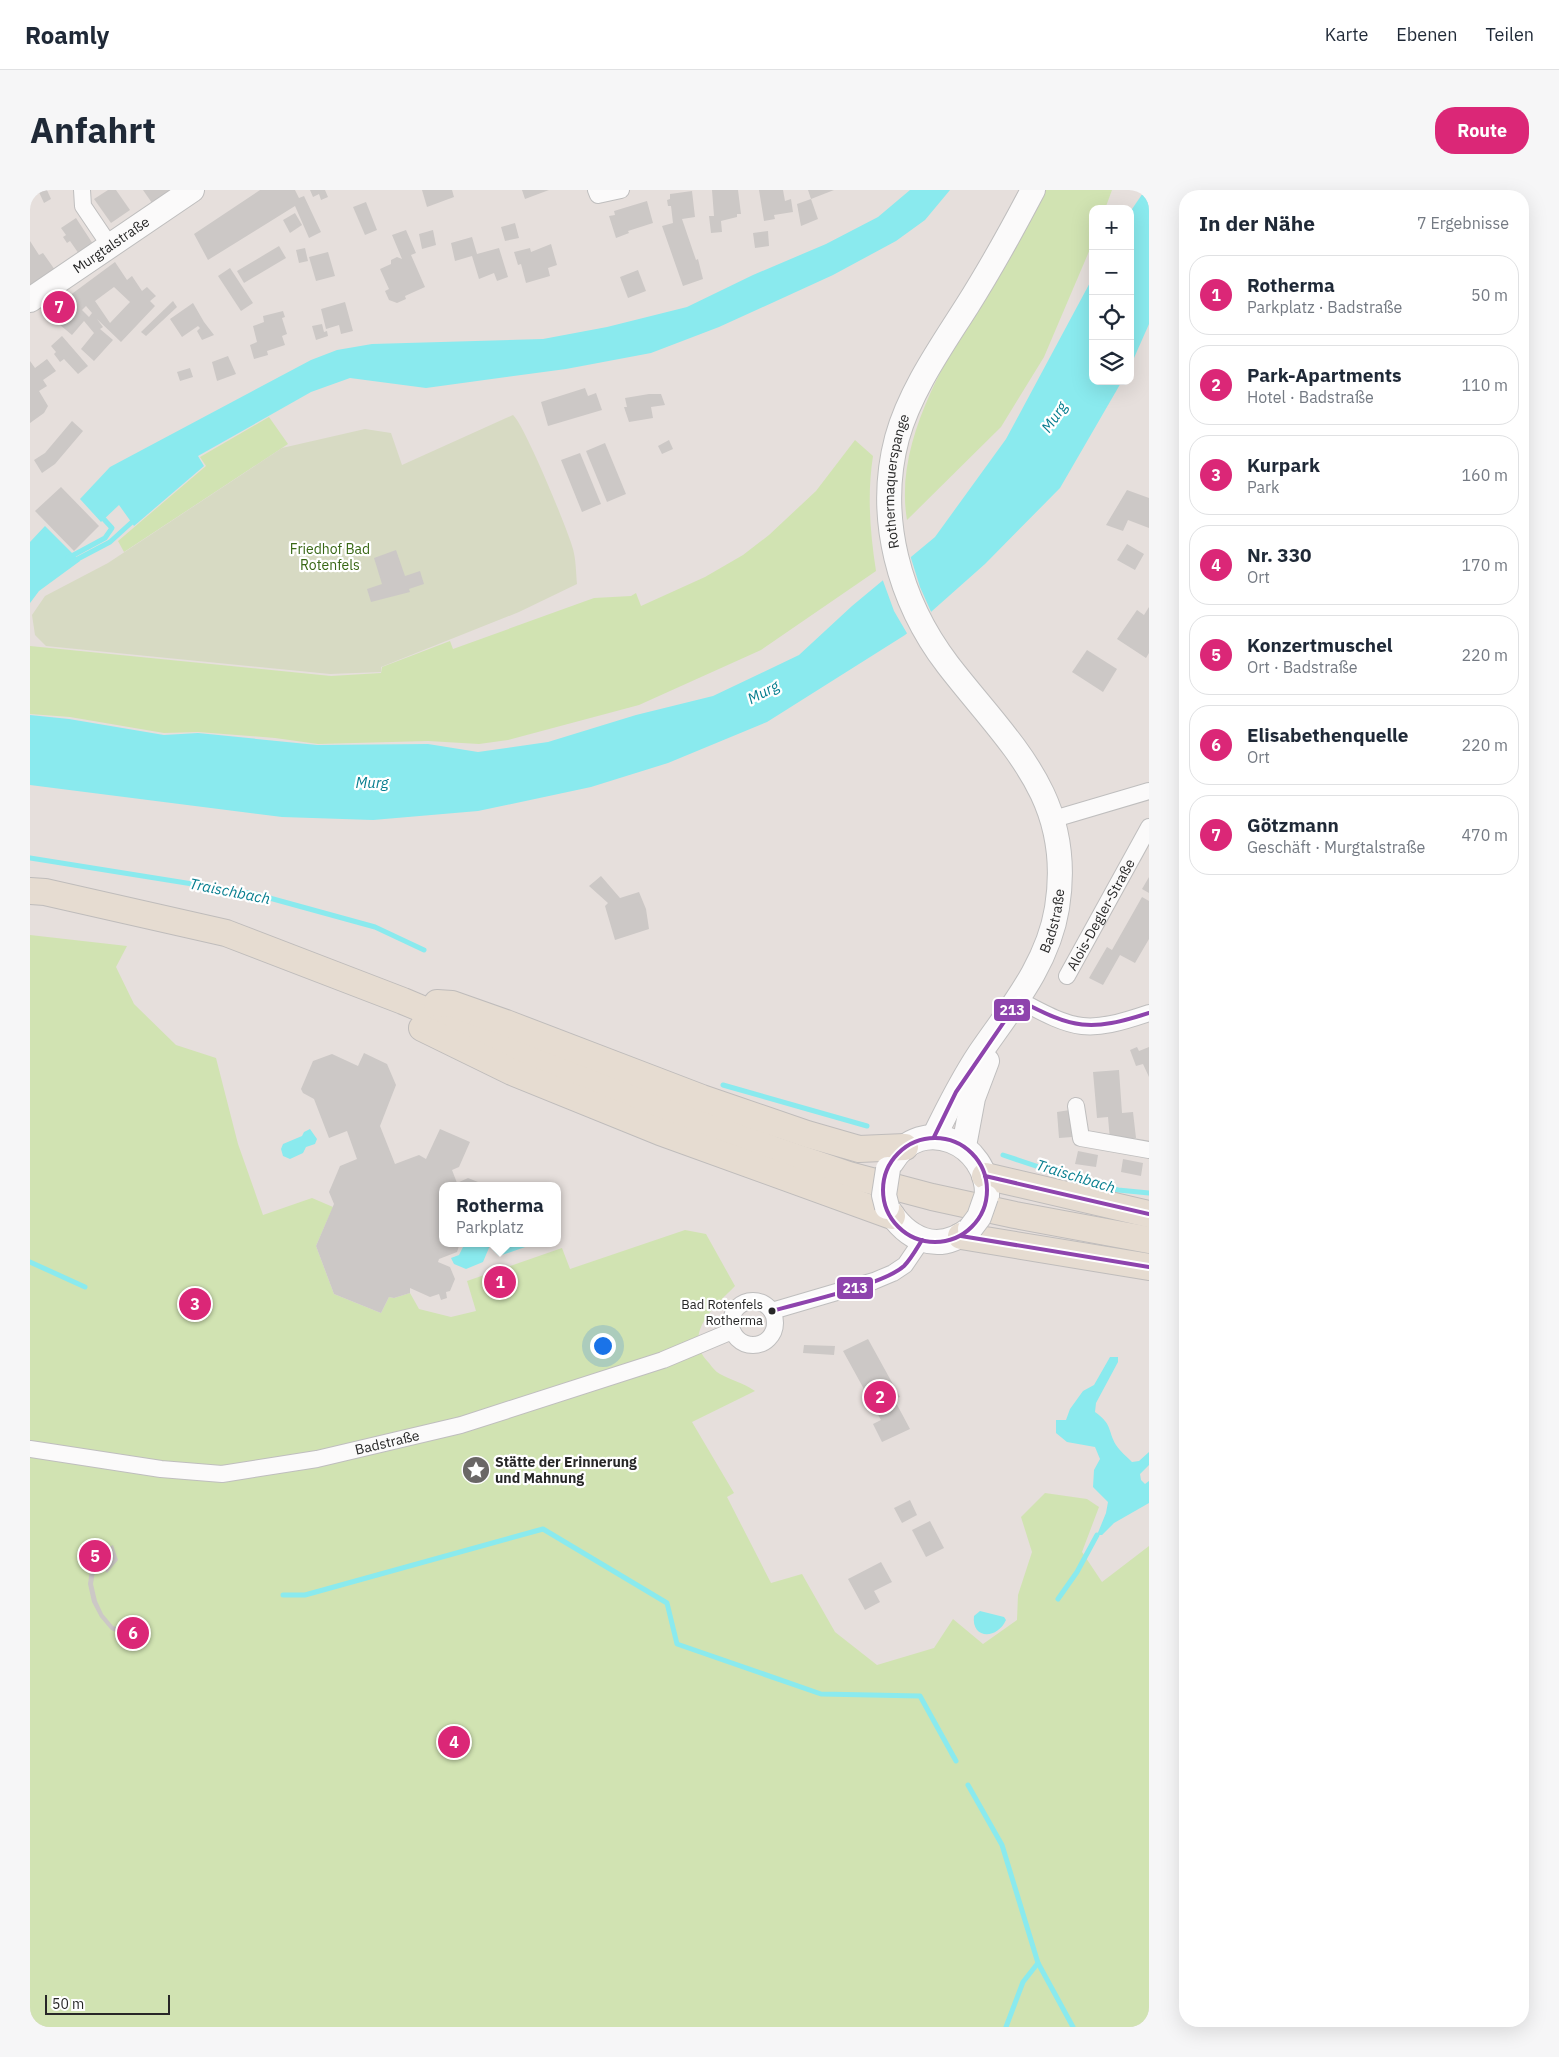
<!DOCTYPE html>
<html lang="de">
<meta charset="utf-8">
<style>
:root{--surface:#fff;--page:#f6f6f7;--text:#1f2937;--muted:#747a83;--line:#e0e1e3;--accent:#db2777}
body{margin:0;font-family:"IBM Plex Sans",sans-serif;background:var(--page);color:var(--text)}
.controls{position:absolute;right:15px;top:15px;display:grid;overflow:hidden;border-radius:10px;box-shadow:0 5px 20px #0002}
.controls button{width:45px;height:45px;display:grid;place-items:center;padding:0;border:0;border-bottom:1px solid var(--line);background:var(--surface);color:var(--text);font:25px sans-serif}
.scale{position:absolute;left:15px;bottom:12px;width:125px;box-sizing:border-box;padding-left:5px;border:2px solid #272727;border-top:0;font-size:14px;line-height:18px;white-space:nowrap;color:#272727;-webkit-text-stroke:4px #fff;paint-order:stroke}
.you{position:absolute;left:572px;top:1155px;width:18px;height:18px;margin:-12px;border:4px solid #fff;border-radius:50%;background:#1a73e8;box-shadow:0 0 0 8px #1a73e833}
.badge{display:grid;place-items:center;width:32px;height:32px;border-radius:50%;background:var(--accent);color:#fff;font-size:16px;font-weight:700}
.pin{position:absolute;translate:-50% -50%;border:2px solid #fff;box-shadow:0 1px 5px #0006}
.popup{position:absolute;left:409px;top:992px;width:122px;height:65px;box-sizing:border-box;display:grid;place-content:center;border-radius:10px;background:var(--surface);filter:drop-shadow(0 1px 4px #0005);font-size:16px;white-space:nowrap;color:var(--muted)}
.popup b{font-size:19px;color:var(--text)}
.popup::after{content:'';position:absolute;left:50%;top:100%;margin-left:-10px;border:10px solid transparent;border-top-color:var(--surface)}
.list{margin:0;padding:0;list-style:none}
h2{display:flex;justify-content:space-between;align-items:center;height:65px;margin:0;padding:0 20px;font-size:21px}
h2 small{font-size:16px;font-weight:400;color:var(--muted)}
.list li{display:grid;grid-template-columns:32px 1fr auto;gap:15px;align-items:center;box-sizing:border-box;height:80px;margin:0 10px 10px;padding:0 10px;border:1px solid var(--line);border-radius:20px}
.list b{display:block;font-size:19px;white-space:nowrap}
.list p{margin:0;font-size:16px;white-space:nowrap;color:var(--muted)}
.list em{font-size:16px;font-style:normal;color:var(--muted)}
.icon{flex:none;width:28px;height:28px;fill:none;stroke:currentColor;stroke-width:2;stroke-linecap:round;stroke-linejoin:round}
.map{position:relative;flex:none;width:1119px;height:1837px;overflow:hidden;border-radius:20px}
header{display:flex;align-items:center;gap:30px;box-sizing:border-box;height:70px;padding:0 25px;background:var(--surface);border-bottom:1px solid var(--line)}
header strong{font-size:24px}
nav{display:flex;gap:28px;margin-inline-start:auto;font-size:18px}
.intro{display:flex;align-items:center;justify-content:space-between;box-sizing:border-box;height:120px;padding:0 30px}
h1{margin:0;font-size:35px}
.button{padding:12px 22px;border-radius:20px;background:var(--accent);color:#fff;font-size:18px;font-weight:700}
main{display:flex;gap:30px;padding:0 30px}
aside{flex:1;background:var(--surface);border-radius:20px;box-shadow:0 5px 20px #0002}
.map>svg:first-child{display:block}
.green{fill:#d1e3b2}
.cemetery{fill:#d7dac3}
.water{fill:#8aeaee}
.pier{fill:#e6dfdc}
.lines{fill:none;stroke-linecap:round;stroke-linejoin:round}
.stream{stroke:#8aeaee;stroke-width:5}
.building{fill:#ccc8c6;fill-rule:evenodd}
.street-casing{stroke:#bfbebe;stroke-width:18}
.secondary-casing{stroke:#bfbebe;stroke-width:26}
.primary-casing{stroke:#bfbcbb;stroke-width:28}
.street{stroke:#fbfafa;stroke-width:16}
.secondary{stroke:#fbfafa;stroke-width:24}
.primary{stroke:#e6dcd1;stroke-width:26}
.secondary-bridge-casing{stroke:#bfbebe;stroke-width:26;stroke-linecap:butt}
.secondary-bridge{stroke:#fbfafa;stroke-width:24}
.bus-1-casing{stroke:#fff;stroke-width:8}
.bus-1{stroke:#8e44ad;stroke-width:4}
.bus-dot{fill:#272727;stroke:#fff;stroke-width:2}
.labels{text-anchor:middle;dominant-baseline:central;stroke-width:4.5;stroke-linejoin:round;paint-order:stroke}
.bus-label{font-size:13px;fill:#272727;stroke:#fff;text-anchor:end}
.street-label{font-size:14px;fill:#272727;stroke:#fff}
.park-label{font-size:14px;fill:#386715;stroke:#fff}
.poi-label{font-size:14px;font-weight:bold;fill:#272727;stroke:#fff;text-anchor:start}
.water-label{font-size:15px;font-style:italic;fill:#077e8f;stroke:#fff}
.line-badge{stroke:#fff;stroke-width:2}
.badge-label{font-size:14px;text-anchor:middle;font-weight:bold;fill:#fff}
</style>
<header>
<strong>Roamly</strong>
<nav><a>Karte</a><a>Ebenen</a><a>Teilen</a></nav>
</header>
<div class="intro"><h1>Anfahrt</h1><a class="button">Route</a></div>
<main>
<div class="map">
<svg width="1119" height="1837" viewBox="0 0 1119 1837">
<rect width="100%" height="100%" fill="#e6dfdc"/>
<!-- green -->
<g class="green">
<path d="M1013 0H1082L1075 19H1063V52L1014 167 971 237 877 330C864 254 914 173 951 110 971 73 992 37 1013 0Z"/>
<polygon points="239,227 258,254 94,362 88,351 176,276 170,267"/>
<path d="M825 250 843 266C837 305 840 342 846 381L731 460 609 515 478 550 449 554 398 551 288 554 245 548 168 542 134 543 40 527 0 524V456L301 486 351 483 352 477 420 451 423 459 564 408 601 406 606 403 611 416 675 387 713 365 739 345 786 301Z"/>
<path d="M0 745 97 756 86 777 104 814 146 855 186 868 208 954 233 1025 282 1008 303 1017 286 1056 304 1104 351 1123 359 1107 364 1108 380 1103 389 1119 421 1127 446 1121 437 1091 532 1058 540 1079 655 1040 676 1044 705 1096C684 1117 651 1145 679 1173 682 1177 686 1182 690 1184 702 1191 712 1192 725 1201L662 1232 704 1303 697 1307 741 1393 772 1384 805 1442 847 1475 904 1458 923 1429 953 1454 987 1430 988 1405 1002 1362 991 1327 1015 1303 1057 1309 1069 1317 1052 1362 1072 1392 1119 1356V1837H0Z"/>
</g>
<!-- cemetery -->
<path class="cemetery" d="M483 225C494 234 538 340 543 359 546 370 546 383 547 394L489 422 351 477V482L300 484 16 456 5 445 2 425 15 406 78 373 252 258 335 239 361 243 372 275Z"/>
<!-- water -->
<g class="water">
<polygon points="880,0 920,0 895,30 866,51 803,85 689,137 621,163 536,179 396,198 320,188 281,202 168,266 174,276 104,336 89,315 71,332 50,309 80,277 281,170 307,160 342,154 513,149 577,137 657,117 723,85 796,54 848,27"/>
<polygon points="1115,0 1119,0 1119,134 1100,177 1100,22"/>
<polygon points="1063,87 1063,191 1092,191 1030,298 955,374 875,445 737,532 638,573 561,597 448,621 343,630 252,627 0,595 0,525 39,529 134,545 168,543 287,555 398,554 448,562 518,552 606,525 683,506 769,465 822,416 905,347 976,249"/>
<polygon points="15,336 50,371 9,401 0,413 0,352"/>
<polygon points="280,939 287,949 285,954 276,957 273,963 260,969 253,966 251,959 253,954 272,946 274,942"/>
<polygon points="435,1053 461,1053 453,1072 436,1079 424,1074 421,1068 429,1065"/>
<polygon points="467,1053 500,1053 498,1056 469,1066 463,1060"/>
<path d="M1080 1167H1088V1172L1066 1213 1065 1222C1083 1235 1077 1239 1086 1255 1090 1261 1097 1267 1102 1272L1109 1271 1119 1262V1275L1110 1284 1111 1290 1115 1294 1119 1291V1313L1084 1333 1072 1345H1067L1076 1323 1078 1312 1063 1297 1064 1280 1070 1269 1065 1257 1037 1252 1026 1243V1230H1036L1040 1219 1053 1201 1064 1195Z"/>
<path d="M950 1421 974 1427 976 1430C967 1450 941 1449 944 1426Z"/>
</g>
<!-- pier -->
<polygon class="pier" points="880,365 890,397 902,424 878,445 864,421 852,388"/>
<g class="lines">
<!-- stream -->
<g class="stream">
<polyline points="38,368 75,348 82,338 70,325"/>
<polyline points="42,372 80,352 102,332"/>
<polyline points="0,668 225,704 345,737 394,760"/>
<polyline points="693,895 837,936"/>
<polyline points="973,965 1030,984 1088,1000 1119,1003"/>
<polyline points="0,1072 55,1097"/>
<polyline points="253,1405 275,1405 513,1339 637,1413 647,1454 791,1504 890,1506 926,1571"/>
<polyline points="1028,1409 1047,1382 1067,1345"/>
<polyline points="938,1595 972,1655 1008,1773 1043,1837"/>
<polyline points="976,1837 993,1792 1008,1773"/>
</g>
</g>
<!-- building -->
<g class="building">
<polygon points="8,0 17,0 21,9 14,13"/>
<polygon points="78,0 86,0 100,20 81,33 64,9"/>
<polygon points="113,0 141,0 122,13"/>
<polygon points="230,0 265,0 269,8 274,6 291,42 279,48 265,16 178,70 164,44"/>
<polygon points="280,0 295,0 298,7 291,10 289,4 283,7"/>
<polygon points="392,0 422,0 424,7 397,17"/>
<polygon points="492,0 519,0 495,9"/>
<polygon points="682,0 708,0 711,24 707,24 707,27 691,31 692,42 681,43 679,26 684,26"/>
<polygon points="729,0 753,0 755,11 761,9 763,22 744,25 745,29 734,31"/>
<polygon points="778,0 804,0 781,9"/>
<polygon points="662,1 665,27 652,29 666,70 668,69 673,89 653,96 632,36 643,33 641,16 638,16 637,10 640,9 640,4"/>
<polygon points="781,9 788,29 771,36 767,14"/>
<polygon points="617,11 623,33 598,41 599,43 586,48 579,26 585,25 584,21"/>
<polygon points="336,12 347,40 335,45 323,17"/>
<polygon points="265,23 272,35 260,43 253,30"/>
<polygon points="46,28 63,54 49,64 40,51 37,53 33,47 36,45 31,38"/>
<polygon points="485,33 489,48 475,51 471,37"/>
<polygon points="376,40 386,63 381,65 395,97 375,106 376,109 367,113 359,110 355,101 359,99 350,79 361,74 361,70 367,67 372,69 362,45"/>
<polygon points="403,40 406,55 392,59 389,44"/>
<polygon points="738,41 739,56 725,58 723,43"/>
<polygon points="442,47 447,64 469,58 478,87 467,91 464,83 449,89 442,66 425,71 421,53"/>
<polygon points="0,51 9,65 13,63 25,80 0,96"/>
<polygon points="521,54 527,75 518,78 520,86 496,93 491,74 488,75 484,62 500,58 501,62"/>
<polygon points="249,56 256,68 214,93 207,81"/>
<polygon points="275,58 278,71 269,73 266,60"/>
<polygon points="298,62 305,86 286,91 279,67"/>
<path d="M85 72 97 90 102 86 112 101 117 97 126 106 120 111 125 116 91 152 67 129 73 137 70 139 83 150 64 171 51 159 64 143 54 131 42 145 16 123ZM84 97 100 112 80 133 65 111ZM56 116 62 123 59 127 52 120Z"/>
<polygon points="200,78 223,113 211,121 188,86"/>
<polygon points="608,80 616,101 598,108 590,87"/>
<polygon points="143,111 147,117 116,146 111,142"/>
<polygon points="315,112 323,141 311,144 309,135 296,139 291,119"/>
<polygon points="163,113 174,132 184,145 172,150 167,141 170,138 168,136 152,147 140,129"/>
<polygon points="253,121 255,127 252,128 257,144 252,146 255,155 237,161 238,165 224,169 220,155 227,152 223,136 234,132 233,126"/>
<polygon points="292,134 294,142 297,141 298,146 286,150 282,136"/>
<polygon points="32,146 58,176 48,184 34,169 30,172 24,164 26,162 21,156"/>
<polygon points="198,166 206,184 187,191 182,172"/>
<polygon points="17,169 26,181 13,190 17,196 9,201 18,216 14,223 0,233 0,171 5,178"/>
<polygon points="160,178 163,187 150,191 147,182"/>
<polygon points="555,198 558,206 566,203 572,220 518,236 511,212"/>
<polygon points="619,204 631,204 635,215 621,217 623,228 599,232 594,217 597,217 595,208"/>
<polygon points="42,231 53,241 25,274 12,283 4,270 15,263"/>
<polygon points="639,250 643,259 632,264 628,256"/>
<polygon points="575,253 596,304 577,312 556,261"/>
<polygon points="550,263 571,314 552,322 531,270"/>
<polygon points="31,297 69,336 44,361 5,321"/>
<polygon points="1097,300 1119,308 1119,338 1098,330 1093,341 1076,335"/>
<polygon points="1097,354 1114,364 1105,380 1087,370"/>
<polygon points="366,360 375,386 390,381 394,394 379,399 380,402 341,412 337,399 352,394 344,368"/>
<polygon points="1119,417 1119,463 1116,468 1087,449 1107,420 1114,425"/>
<polygon points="1057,460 1087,479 1073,502 1042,482"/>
<polygon points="571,686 590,708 609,702 616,719 619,739 585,750 575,716 578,713 559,696"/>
<polygon points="1119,687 1119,703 1112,699"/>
<polygon points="1112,707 1119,711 1119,749 1105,773 1090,765 1073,795 1059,788 1077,757 1082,760"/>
<polygon points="1107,857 1109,861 1119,857 1119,887 1113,874 1106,876 1100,860"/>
<polygon points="334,863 357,874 366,895 350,936 365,974 389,965 396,969 410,939 440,952 429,977 422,980 427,993 438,988 458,996 412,996 412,1053 430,1053 427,1062 409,1069 408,1072 420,1077 425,1089 420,1101 416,1102 417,1108 411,1110 409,1104 400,1107 380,1098 380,1103 364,1108 359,1107 351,1123 304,1104 286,1056 304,1014 299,1002 310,976 327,969 317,941 299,948 284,909 273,903 271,899 283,871 302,864 328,876"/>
<polygon points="1089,880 1092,923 1103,922 1106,948 1080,950 1078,927 1067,928 1063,882"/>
<polygon points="1040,920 1042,947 1029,948 1027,922"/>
<polygon points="1048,961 1068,965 1066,977 1045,974"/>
<polygon points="1093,969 1113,973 1111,986 1091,982"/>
<polygon points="838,1149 870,1207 864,1209 880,1239 852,1252 843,1234 851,1230 813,1161"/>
<polygon points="774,1155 805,1156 804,1165 773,1163"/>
<polygon points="880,1310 887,1325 872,1333 864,1318"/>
<polygon points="900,1331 914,1358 896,1367 882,1340"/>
<polygon points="83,1355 88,1370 77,1383 71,1376 66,1375 63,1394 67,1411 73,1424 83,1436 95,1440 96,1433 112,1436 109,1455 93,1452 94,1445 81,1440 70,1427 62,1412 58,1394 61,1373 57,1372 59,1360 73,1360"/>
<polygon points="851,1372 862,1392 844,1401 850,1412 835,1420 818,1389"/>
</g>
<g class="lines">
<defs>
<g id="street">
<polyline points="52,0 53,16 80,56"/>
<polyline points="566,0 568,5 591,0"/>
<polyline points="1024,629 1119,601"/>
<path id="s1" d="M1037 786 1119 637"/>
<path d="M989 810C1046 841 1057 844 1119 823"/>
<polyline points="1046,916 1051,948 1119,960"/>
<circle cx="723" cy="1133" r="22"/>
<polyline points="742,1121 844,1091 863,1083 875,1075 892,1050"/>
<path id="s2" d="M0 1259 131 1279 192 1284 287 1269 431 1235 633 1170 702 1141"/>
</g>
<g id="secondary">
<path id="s3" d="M0 110 162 0"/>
<path id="s4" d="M904 947C918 918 932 890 950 863 981 818 1018 774 1027 718 1045 607 979 554 918 475 869 411 846 327 867 248 880 201 911 157 937 116 961 78 982 40 1003 0"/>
<polyline points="934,956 943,908 957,871"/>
<path d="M862 972C891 923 959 953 957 1006"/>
<path d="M857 1017C876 1049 907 1065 940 1039"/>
</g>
<g id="primary">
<polyline points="0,701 15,702 196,743 373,811 570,894 742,959 819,985 902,1007 985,1025 1119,1050"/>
<polyline points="407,813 422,814 476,833 672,908 777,944 829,959 875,957"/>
<polyline points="392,838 482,882 630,942 862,1026"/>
<polyline points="955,986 1119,1024"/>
<polyline points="931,1046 1119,1077"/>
</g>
</defs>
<!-- street casing -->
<use href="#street" class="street-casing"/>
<!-- secondary casing -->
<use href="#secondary" class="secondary-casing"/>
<!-- primary casing -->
<use href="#primary" class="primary-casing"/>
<!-- street -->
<use href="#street" class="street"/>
<!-- secondary -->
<use href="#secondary" class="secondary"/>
<!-- primary -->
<use href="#primary" class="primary"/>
<defs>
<g id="secondary-bridge">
<polyline points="857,1017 854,1005 858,979"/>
<polyline points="940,1039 949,1027 956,1007"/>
</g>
</defs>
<!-- secondary-bridge casing -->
<use href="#secondary-bridge" class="secondary-bridge-casing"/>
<!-- secondary-bridge -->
<use href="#secondary-bridge" class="secondary-bridge"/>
<defs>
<g id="bus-1">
<path d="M904 947 926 902 989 810C1043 839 1060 842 1119 823"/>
<circle cx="905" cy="1000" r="52"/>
<polyline points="955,986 1119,1024"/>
<polyline points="931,1046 1119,1077"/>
<path d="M742 1121C773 1112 853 1095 874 1076 881 1069 887 1058 892 1050"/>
</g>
</defs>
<!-- bus-1 casing -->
<use href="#bus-1" class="bus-1-casing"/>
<!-- bus-1 -->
<use href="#bus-1" class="bus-1"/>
</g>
<!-- icons -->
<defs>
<symbol id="sight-disc" viewBox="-11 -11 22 22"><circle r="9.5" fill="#6a6766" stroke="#fff"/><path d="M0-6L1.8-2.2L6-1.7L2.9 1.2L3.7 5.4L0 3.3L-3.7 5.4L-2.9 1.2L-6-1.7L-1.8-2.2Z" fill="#fff"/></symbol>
</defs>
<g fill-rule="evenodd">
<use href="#sight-disc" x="430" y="1264" width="32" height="32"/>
</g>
<!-- markers -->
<circle class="bus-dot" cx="742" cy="1121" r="4.5"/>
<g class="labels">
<!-- bus labels -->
<g class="bus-label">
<text x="733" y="1114">Bad Rotenfels<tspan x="733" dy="16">Rotherma</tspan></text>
</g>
<!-- street labels -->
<g class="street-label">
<text stroke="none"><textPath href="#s3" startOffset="98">Murgtalstraße</textPath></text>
<text stroke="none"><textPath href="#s4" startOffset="736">Rothermaquerspange</textPath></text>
<text stroke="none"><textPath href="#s1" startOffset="70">Alois-Degler-Straße</textPath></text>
<text stroke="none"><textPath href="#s4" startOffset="248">Badstraße</textPath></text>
<text stroke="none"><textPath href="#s2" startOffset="362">Badstraße</textPath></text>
</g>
<!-- park labels -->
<g class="park-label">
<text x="300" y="359">Friedhof Bad<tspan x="300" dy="16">Rotenfels</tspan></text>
</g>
<!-- poi labels -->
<g class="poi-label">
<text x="465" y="1272">Stätte der Erinnerung<tspan x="465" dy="16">und Mahnung</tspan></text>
</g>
<!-- water labels -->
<g class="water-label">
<text transform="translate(1024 227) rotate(-56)">Murg</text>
<text transform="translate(733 502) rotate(-28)">Murg</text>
<text x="342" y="592">Murg</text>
<text transform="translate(200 701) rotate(11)">Traischbach</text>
<text transform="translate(1046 986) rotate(17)">Traischbach</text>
</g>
</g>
<g class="line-badge">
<rect x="963" y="808" width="38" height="24" rx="5" fill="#8e44ad"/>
<rect x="806" y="1086" width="38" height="24" rx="5" fill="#8e44ad"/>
</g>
<g class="badge-label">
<text x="982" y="825">213</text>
<text x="825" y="1103">213</text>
</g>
</svg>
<div class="controls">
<button>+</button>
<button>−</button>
<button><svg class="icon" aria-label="locate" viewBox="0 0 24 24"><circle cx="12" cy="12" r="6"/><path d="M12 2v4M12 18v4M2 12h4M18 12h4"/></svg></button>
<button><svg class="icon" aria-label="layers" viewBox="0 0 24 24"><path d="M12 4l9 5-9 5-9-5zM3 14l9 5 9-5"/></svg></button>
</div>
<div class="scale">50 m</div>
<div class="you"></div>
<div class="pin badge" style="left:470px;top:1092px">1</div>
<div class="popup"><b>Rotherma</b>Parkplatz</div>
<div class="pin badge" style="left:850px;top:1207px">2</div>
<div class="pin badge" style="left:165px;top:1114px">3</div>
<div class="pin badge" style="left:424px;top:1552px">4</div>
<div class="pin badge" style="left:65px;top:1366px">5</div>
<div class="pin badge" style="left:103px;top:1443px">6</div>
<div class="pin badge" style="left:29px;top:117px">7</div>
</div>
<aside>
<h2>In der Nähe<small>7 Ergebnisse</small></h2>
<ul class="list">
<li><span class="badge">1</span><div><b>Rotherma</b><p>Parkplatz · Badstraße</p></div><em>50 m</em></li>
<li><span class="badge">2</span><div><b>Park-Apartments</b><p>Hotel · Badstraße</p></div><em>110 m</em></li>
<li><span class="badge">3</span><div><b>Kurpark</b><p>Park</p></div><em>160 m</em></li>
<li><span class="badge">4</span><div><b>Nr. 330</b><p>Ort</p></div><em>170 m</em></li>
<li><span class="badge">5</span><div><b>Konzertmuschel</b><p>Ort · Badstraße</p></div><em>220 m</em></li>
<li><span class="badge">6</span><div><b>Elisabethenquelle</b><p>Ort</p></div><em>220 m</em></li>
<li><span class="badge">7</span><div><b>Götzmann</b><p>Geschäft · Murgtalstraße</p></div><em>470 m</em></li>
</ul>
</aside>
</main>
